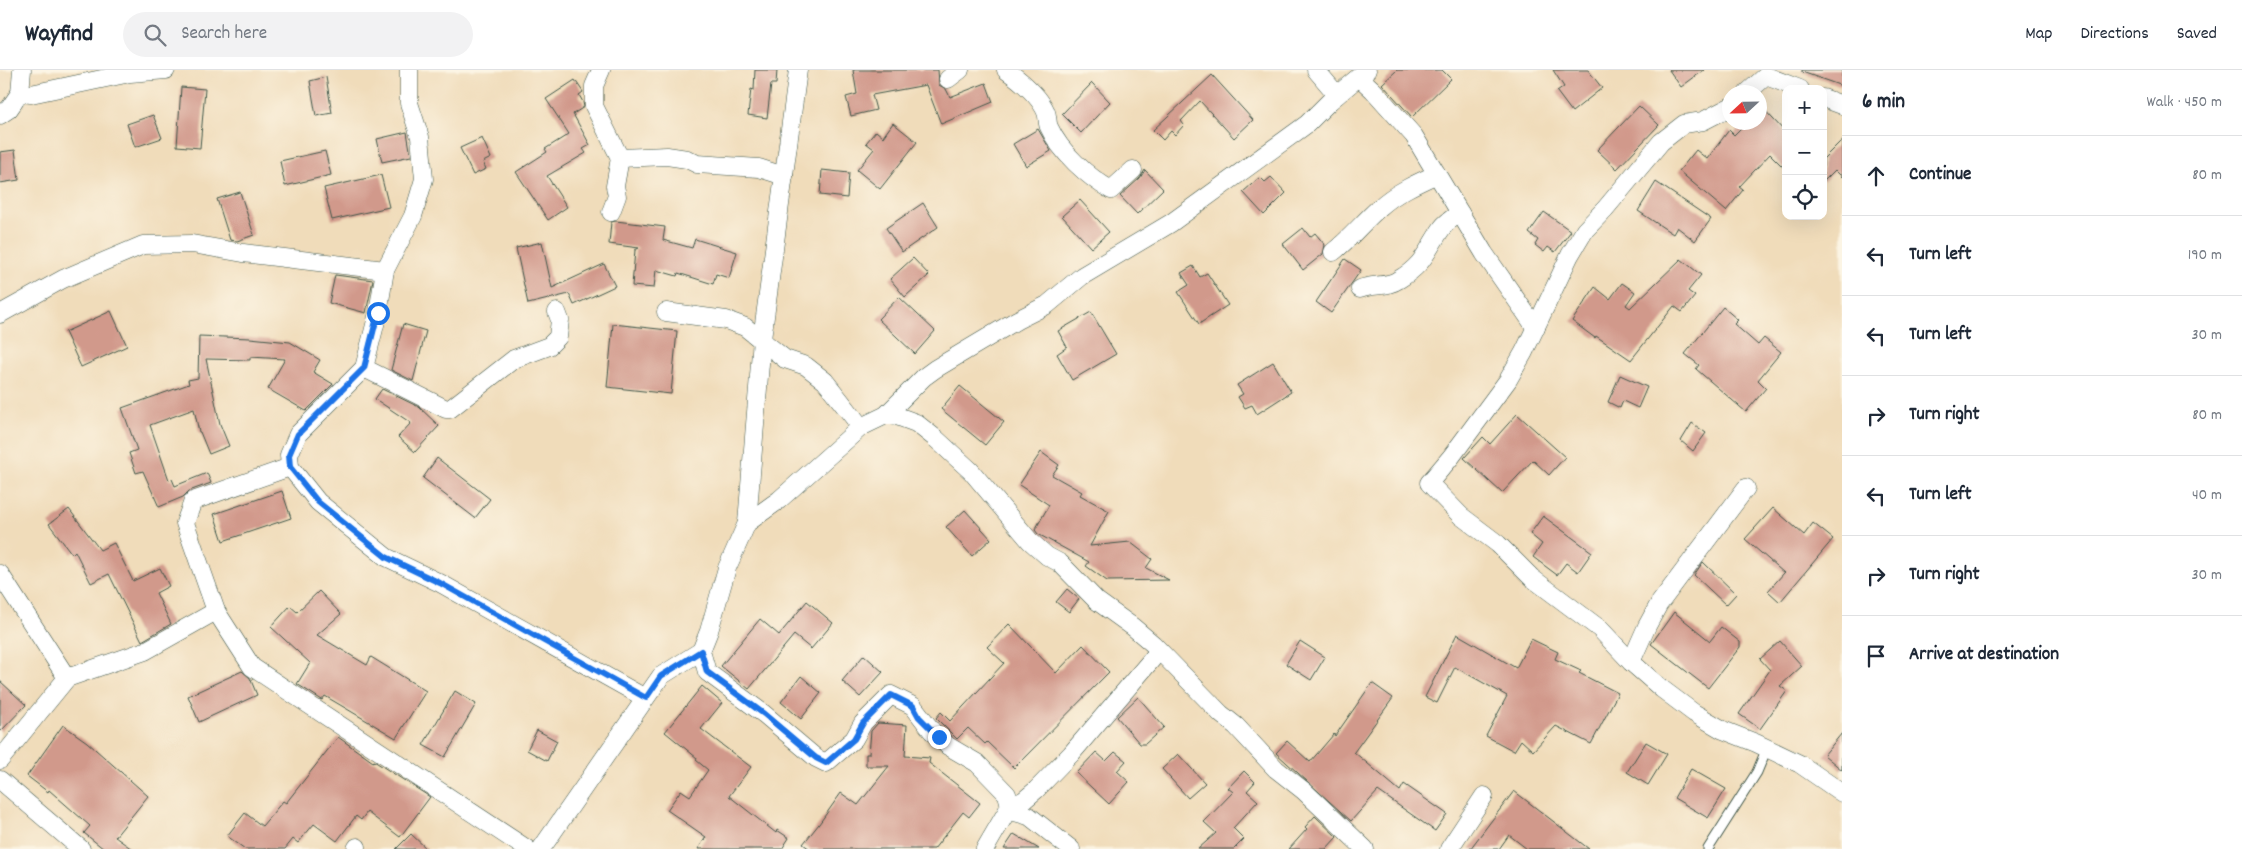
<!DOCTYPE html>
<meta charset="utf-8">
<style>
:root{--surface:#fff;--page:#f2f2f3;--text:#1f2937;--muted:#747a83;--line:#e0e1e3}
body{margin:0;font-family:Dekko,sans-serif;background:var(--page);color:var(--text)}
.controls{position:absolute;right:15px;top:15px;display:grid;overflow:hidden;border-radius:10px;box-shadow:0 5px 20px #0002}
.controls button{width:45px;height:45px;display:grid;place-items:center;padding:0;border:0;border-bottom:1px solid var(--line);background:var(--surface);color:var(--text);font:25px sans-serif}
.compass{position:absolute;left:1722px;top:15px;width:45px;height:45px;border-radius:50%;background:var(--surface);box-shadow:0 5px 20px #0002;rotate:248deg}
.stop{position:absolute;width:15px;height:15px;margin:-11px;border:4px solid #1a73e8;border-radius:50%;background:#fff}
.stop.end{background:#1a73e8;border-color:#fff;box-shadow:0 1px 5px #0008}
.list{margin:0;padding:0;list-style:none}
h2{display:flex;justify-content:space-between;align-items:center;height:65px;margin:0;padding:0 20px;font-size:21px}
h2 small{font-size:16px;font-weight:400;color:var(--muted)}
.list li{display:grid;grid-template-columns:32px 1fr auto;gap:15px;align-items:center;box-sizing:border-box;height:80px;padding:0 20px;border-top:1px solid var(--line)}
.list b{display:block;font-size:19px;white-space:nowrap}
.list em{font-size:16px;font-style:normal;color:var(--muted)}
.icon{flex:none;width:28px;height:28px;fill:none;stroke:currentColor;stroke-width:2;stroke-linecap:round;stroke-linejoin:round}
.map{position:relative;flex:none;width:1842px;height:779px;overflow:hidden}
header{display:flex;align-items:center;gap:30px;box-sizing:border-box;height:70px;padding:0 25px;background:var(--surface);border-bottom:1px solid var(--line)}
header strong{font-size:24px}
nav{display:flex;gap:28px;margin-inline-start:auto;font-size:18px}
.search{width:350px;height:45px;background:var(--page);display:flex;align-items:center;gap:12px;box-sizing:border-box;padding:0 18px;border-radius:28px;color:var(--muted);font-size:19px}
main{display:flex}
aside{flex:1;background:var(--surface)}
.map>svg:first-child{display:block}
.building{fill:#d1998b}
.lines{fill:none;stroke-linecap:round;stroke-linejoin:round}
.service-casing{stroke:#3e5548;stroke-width:11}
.minor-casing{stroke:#3e5548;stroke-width:19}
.service{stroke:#fff;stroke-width:9}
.minor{stroke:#fff;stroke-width:18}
.route{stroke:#1a73e8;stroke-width:6}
</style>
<header>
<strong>Wayfind</strong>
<div class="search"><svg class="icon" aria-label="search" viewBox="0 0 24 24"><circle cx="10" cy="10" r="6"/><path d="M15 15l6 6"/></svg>Search here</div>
<nav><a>Map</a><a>Directions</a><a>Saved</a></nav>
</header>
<main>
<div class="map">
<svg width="1842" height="779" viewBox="0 0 1842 779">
<rect width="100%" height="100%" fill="#fcf5e5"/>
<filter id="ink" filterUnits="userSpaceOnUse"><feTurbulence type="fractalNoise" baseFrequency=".02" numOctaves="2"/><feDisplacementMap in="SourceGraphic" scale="10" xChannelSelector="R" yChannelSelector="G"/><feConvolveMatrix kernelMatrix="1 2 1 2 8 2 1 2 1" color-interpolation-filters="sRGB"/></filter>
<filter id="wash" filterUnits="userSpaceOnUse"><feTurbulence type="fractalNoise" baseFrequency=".0096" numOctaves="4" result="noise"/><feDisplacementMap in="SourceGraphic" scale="20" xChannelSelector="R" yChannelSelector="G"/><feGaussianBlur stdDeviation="1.12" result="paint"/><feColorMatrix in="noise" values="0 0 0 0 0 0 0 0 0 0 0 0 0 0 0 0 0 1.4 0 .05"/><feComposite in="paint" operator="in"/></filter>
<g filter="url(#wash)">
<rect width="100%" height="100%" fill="#f0dcba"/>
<g id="blocks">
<!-- building -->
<g class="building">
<polygon points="755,0 777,0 776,14 771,14 767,48 748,45 751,19 754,20"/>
<polygon points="853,0 938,0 939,15 946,19 950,27 986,13 993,32 941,54 926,15 872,25 876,40 851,46 846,27 857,24"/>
<polygon points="1397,0 1442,0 1451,9 1412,47 1382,14"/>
<polygon points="1553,0 1588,0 1602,18 1572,42 1557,22 1564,17"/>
<polygon points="1669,0 1704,0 1681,17"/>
<polygon points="1802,0 1842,0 1842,16 1802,2"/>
<polygon points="1212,5 1253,50 1234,68 1200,31 1181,51 1184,55 1175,65 1171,61 1163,70 1153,60"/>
<polygon points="326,7 332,43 316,46 310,11"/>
<polygon points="575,10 583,22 579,25 583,32 584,37 573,44 590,75 583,79 586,83 547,106 567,137 548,150 516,102 547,82 545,79 569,64 546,29"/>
<polygon points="1092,13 1110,32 1081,63 1062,44"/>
<polygon points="181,17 205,19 200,78 177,76"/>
<polygon points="1760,35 1786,63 1786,100 1770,84 1739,117 1743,120 1726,141 1679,101 1696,80 1707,89 1729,60 1734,65 1747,52 1760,52"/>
<polygon points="1639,36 1659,55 1617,99 1597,80"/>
<polygon points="153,45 162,68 135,77 127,54"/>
<polygon points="893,53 917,72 880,119 857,100 874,79 866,73 876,61 883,67"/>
<polygon points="1038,59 1051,81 1026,96 1013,74"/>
<polygon points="407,62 411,86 382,92 377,69"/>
<polygon points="482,68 491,88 483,92 486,99 473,105 460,78"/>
<polygon points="1842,70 1842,107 1835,100 1823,112 1823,89"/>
<polygon points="15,80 19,110 0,113 0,82"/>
<polygon points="325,81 331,105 285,116 280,91"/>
<polygon points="822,100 849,103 847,128 820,125"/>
<polygon points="1145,100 1163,119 1137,144 1120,126 1140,108"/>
<polygon points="381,105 389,137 332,150 324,118"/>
<polygon points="1260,107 1265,112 1271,107 1286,123 1264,145 1243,122"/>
<polygon points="1656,112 1711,149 1695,171 1677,157 1673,164 1638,141"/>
<polygon points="240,122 254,165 237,171 230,170 217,129"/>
<polygon points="1080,130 1109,162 1091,178 1062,146"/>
<polygon points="923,133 938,157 902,182 886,158"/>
<polygon points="1544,142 1571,161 1555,182 1548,177 1544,182 1535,175 1538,170 1529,163"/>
<polygon points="616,151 665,157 663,170 692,178 695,169 737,182 729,208 716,204 713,214 678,203 677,206 656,200 654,218 632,216 635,180 639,178 609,174 611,152"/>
<polygon points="1303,158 1310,167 1315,163 1325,175 1323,184 1303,200 1283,174"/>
<polygon points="542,172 552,218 604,194 615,216 574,235 569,224 528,234 516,178"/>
<polygon points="913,188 929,205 905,227 890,209"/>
<polygon points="1345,189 1361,200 1331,243 1316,232"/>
<polygon points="1681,189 1701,205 1688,221 1695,226 1682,242 1674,236 1631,290 1596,266 1595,268 1572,251 1595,217 1610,229 1622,213 1635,222 1626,235 1630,238"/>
<polygon points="1193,196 1200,207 1207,203 1228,235 1199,254 1178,222 1189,215 1181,203"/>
<polygon points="335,205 373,210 366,243 329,233"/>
<polygon points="899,227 935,261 915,284 878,249"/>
<polygon points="1723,237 1738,250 1734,254 1758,275 1764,268 1781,282 1758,310 1766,318 1746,342 1696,299 1699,295 1685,284"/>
<polygon points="111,241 127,276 81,297 65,262"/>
<polygon points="1091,242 1116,284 1072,310 1057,284 1067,277 1058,261"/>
<polygon points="403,254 426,261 413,311 391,300"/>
<polygon points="613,254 677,261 671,324 607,317"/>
<polygon points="199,266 250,268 290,272 320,290 313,302 333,314 306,341 268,319 285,289 250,287 250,290 206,289 220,354 229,376 209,384 200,362 199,362 194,339 150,355 169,410 172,409 175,416 207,403 211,413 189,421 183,427 159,437 143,401 136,403 129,383 137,380 122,338 189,314 188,310 198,308"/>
<polygon points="1273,292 1291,322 1257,344 1252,335 1245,338 1238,327 1243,324 1237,315"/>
<polygon points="1620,305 1647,317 1638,338 1623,331 1620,338 1608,332"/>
<polygon points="960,316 1004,352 985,375 941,339"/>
<polygon points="382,319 419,337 439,356 415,382 398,367 411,353 375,329"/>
<polygon points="1517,344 1565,387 1549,405 1533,390 1502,423 1464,388 1483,367 1490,374"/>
<polygon points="1692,353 1706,363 1693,381 1681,371"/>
<polygon points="1041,382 1059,395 1052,405 1082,422 1080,425 1109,441 1090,476 1130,472 1152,489 1146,498 1169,510 1107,511 1086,496 1089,492 1038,464 1035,460 1049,435 1019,415"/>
<polygon points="437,388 490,429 475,448 423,408"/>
<polygon points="282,421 291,448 223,471 214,444"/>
<polygon points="1773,438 1804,465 1813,453 1833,469 1780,532 1768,521 1784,503 1745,469"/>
<polygon points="69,439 100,480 114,473 133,511 160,498 169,516 156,523 171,554 142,571 109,504 91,513 75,481 72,484 49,454"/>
<polygon points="965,440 991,469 972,486 946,457"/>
<polygon points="1543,446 1592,482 1578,502 1566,493 1557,505 1533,487 1542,474 1530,464"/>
<polygon points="1703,492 1736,524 1726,535 1694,505"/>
<polygon points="1067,519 1079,529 1069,542 1056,532"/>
<polygon points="319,521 341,544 317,565 367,595 371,587 426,621 396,668 325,626 322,630 297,614 310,593 271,557 290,536 297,542"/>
<polygon points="807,531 833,553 811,579 794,565 749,619 721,596 760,549 779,565"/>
<polygon points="1674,542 1710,571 1721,557 1740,572 1740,577 1708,618 1651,574"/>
<polygon points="1009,554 1056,603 1083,575 1109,602 1014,698 987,672 985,674 968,658 957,669 936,648 941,642 950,651 1004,593 987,577"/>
<polygon points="1457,564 1516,598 1531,569 1558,582 1555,589 1581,601 1579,603 1618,623 1591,674 1556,656 1533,681 1521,670 1514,681 1486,666 1507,626 1455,597 1437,633 1425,627"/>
<polygon points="1300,571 1325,587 1311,610 1286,594"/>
<polygon points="1780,571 1802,596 1780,616 1787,621 1760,659 1739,644 1770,600 1760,589"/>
<polygon points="864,585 883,602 860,627 842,611"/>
<polygon points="242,601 250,608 257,625 199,652 188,626"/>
<polygon points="801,606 821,623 801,649 781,632"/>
<polygon points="0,611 26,635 0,662"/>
<polygon points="1372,613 1393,628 1354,682 1400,721 1404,714 1447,744 1435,761 1378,721 1351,751 1276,683 1287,671 1310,692 1334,664 1335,666"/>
<polygon points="702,616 722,633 701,659 751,697 729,726 776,763 777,760 789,768 782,779 698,779 706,767 667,740 681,720 690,726 708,700 696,690 697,688 665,662"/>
<polygon points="455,621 476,634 445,687 423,675"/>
<polygon points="1138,627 1164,657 1145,674 1140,674 1117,647"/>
<polygon points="878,653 907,655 905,686 930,688 929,693 980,733 969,747 963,742 934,779 810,779 803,774 819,754 841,723 858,735 889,696 866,696 866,684 869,684 871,661"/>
<polygon points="63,655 87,672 148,726 115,767 132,779 104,779 84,763 90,756 49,720 48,722 27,706"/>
<polygon points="537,660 557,671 547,691 527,680"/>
<polygon points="1842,663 1842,700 1824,685"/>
<polygon points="338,667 373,692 374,691 430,727 400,767 367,742 361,750 356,746 337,771 314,754 298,773 293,769 285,779 245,779 227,766 245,743 262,756 283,731 286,733"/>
<polygon points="1646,672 1667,684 1648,715 1627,702"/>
<polygon points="1096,682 1106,691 1115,682 1126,691 1117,701 1129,712 1109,734 1076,703"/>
<polygon points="1178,684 1205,713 1188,728 1162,699"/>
<polygon points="1691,699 1726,719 1708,748 1674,728"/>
<polygon points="1244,701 1255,712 1247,721 1258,731 1233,758 1244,769 1234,779 1198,779 1216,763 1204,752 1233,722 1228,718"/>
<polygon points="1514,721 1589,779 1527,779 1509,765 1499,779 1470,779"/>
<polygon points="1315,746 1337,767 1326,779 1289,779 1307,759 1305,757"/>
<polygon points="411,764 427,779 396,779"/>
<polygon points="1014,764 1039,779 1004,779"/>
</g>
</g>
</g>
<g filter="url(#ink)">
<use href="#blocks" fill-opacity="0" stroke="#3e5548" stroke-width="1"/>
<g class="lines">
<defs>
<polyline id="service" points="1708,779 1757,702 1767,678"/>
<g id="minor">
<polyline points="22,0 20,23 31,24 130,3 166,0"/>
<polyline points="601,0 594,16 594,36 620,88 667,86 687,89 697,94 759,98 784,106"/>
<path d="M1006 0C1020 10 1039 25 1046 42 1048 47 1047 53 1049 57 1060 82 1088 107 1111 120L1133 100"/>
<polyline points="1316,0 1337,25"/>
<polyline points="1359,7 1373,20 1414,66 1484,183 1536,258"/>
<polyline points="948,9 960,0"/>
<polyline points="1748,22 1766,6 1800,19"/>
<polyline points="1823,28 1842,35"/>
<polyline points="1730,37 1703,51 1684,54 1661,72 1605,139 1585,160 1570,185 1524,282 1508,310 1451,387 1429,413 1461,446 1498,474 1532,508 1600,559 1631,592 1662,619 1694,643 1723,660 1756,673 1800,694 1842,723"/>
<polyline points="0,45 9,39 20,23"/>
<polyline points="611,142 617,126 615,116 620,88"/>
<path d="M1333 182C1350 169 1363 152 1379 138 1395 123 1417 113 1437 104"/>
<polyline points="385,200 413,146 424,109 420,67 409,33 409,0"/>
<path d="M1360 219C1372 214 1388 217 1398 210 1425 194 1426 181 1442 158 1446 152 1454 147 1460 143"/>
<polyline points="666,242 726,250 745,257 785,289 806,296 825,311 861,357"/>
<polyline points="0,244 63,209 143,175 192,174 243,183 385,200 378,243 364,298 298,364 289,385 290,397 318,432 386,487 440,513 645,628"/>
<polyline points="364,298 446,339 450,339 514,289 549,276 558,267 560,250 557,242"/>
<polyline points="886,345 924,307 935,299 1017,250 1047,235 1082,206 1171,153 1307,54 1330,31 1367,0"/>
<polyline points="747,453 762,269 798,0"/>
<polyline points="0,504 67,608"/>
<polyline points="216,541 185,453 193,431 290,397"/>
<polyline points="1631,592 1647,556 1659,534 1746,418"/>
<polyline points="0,690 67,608 145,581 216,541 252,597 527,779"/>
<polyline points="0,710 81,779"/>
<polyline points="1010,736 1007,724 977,693 948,676 932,661 913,636 891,625 863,653 854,669 826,693 816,688 764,644 707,602 701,581 709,561 727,498 747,453 779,430 861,357 886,345 897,346 916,353 935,368 971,401 1030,471 1047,486 1060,493 1097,531 1133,557 1153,574 1221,644 1236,656 1276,699 1304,721 1365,779"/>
<polyline points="1008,740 1029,746 1071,779"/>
<polyline points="356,779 357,777"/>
<polyline points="541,779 661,606 701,581"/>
<polyline points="985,779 1010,736 1023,731 1036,720 1071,684 1159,581"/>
<polyline points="1449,779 1484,726"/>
</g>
</defs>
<!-- service casing -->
<use href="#service" class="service-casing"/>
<!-- minor casing -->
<use href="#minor" class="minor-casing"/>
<!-- service -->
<use href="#service" class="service"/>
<!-- minor -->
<use href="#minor" class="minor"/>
</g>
</g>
<g class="lines" filter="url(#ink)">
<!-- route -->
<polyline class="route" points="378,243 364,298 298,364 289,385 290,397 318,432 386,487 440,513 646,628 661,606 701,581 707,602 764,644 816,688 826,693 854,669 863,653 891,625 913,636 919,647 939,667"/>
</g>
</svg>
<div class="controls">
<button>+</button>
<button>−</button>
<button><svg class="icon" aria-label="locate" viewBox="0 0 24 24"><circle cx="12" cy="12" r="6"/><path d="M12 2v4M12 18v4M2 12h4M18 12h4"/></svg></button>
</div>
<svg class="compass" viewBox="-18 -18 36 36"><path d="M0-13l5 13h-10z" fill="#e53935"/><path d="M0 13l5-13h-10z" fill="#747a83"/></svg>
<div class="stop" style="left:378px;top:243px"></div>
<div class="stop end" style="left:939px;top:667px"></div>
</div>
<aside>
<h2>6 min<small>Walk · 450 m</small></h2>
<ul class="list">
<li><svg class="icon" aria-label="ahead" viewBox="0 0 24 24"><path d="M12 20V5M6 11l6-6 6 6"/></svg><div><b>Continue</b></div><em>80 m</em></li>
<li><svg class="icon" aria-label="left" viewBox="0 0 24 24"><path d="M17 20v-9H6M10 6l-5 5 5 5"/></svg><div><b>Turn left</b></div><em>190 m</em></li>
<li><svg class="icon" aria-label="left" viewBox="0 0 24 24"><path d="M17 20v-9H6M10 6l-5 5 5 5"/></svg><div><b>Turn left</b></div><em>30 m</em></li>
<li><svg class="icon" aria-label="right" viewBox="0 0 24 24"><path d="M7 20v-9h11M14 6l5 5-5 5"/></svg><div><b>Turn right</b></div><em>80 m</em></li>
<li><svg class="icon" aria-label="left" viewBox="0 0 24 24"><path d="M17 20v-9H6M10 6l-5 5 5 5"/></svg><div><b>Turn left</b></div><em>40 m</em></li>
<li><svg class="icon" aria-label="right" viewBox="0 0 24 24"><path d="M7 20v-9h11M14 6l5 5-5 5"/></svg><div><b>Turn right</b></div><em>30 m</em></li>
<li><svg class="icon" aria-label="arrive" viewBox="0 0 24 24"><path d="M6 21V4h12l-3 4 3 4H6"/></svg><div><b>Arrive at destination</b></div></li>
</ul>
</aside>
</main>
